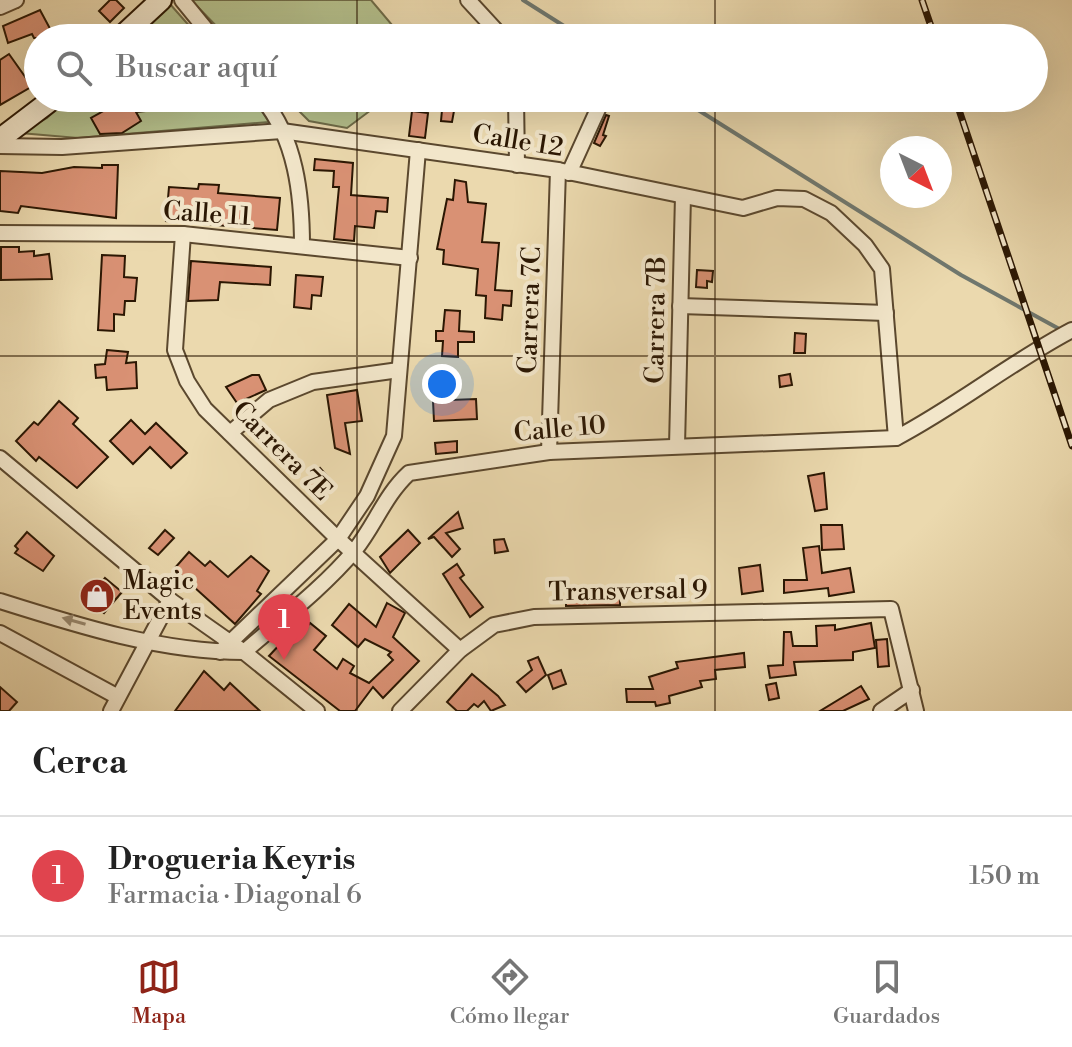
<!DOCTYPE html>
<html lang="es">
<meta charset="utf-8">
<style>
:root{--surface:#fff;--page:#f2f2f2;--text:#222;--muted:#767676;--line:#e0e0e0;--accent:#8f2418}
body{margin:0;font-family:"Libre Bodoni",serif;background:var(--page);color:var(--text)}
.compass{position:absolute;left:880px;top:136px;width:72px;height:72px;border-radius:50%;background:var(--surface);box-shadow:0 8px 32px #0002;rotate:138deg}
.you{position:absolute;left:442px;top:384px;width:28px;height:28px;margin:-20px;border:6px solid #fff;border-radius:50%;background:#1a73e8;box-shadow:0 0 0 12px #1a73e833}
.badge{display:grid;place-items:center;width:52px;height:52px;border-radius:50%;background:var(--accent);color:#fff;font-size:26px;font-weight:700}
.pin{position:absolute;translate:-50% -66px;filter:drop-shadow(0 2px 4px #0008)}
.pin::after{content:'';position:absolute;top:42px;width:28px;height:24px;background:inherit;clip-path:polygon(0 0,100% 0,50% 100%)}
.list{margin:0;padding:0;list-style:none}
h2{display:flex;justify-content:space-between;align-items:center;height:104px;margin:0;padding:0 32px;font-size:34px}
h2 small{font-size:26px;font-weight:400;color:var(--muted)}
.list li{display:grid;grid-template-columns:52px 1fr auto;gap:24px;align-items:center;box-sizing:border-box;height:120px;padding:0 32px;border-top:2px solid var(--line)}
.list b{display:block;font-size:30px;white-space:nowrap}
.list p{margin:0;font-size:26px;white-space:nowrap;color:var(--muted)}
.list em{font-size:26px;font-style:normal;color:var(--muted)}
.icon{flex:none;width:44px;height:44px;fill:none;stroke:currentColor;stroke-width:2;stroke-linecap:round;stroke-linejoin:round}
.map{position:relative;flex:none;width:1072px;height:711px;overflow:hidden}
.search{position:absolute;background:var(--surface);box-shadow:0 8px 32px #0002;left:24px;right:24px;top:24px;height:88px;display:flex;align-items:center;gap:20px;box-sizing:border-box;padding:0 28px;border-radius:44px;color:var(--muted);font-size:30px}
.sheet{height:224px;background:var(--surface)}
nav{display:flex;justify-content:space-around;align-items:center;box-sizing:border-box;height:112px;border-top:2px solid var(--line);background:var(--surface);font-size:22px;color:var(--muted)}
nav a{display:grid;justify-items:center;gap:4px}
nav .on{color:var(--accent)}
.map>svg:first-child{display:block}
.green{fill:#b5c08c;stroke:#706c48;stroke-width:2}
.lines{fill:none;stroke-linecap:round;stroke-linejoin:round}
.stream{stroke:#6f776e;stroke-width:4}
.building{fill:#d99174;stroke:#2b1703;stroke-width:2}
.street-casing{stroke:#5b482e;stroke-width:18}
.secondary-casing{stroke:#2b1703;stroke-width:24}
.street{stroke:#f2e6ca;stroke-width:14}
.secondary{stroke:#f2e6ca;stroke-width:20}
.rail-casing{stroke:#2b1703;stroke-width:7}
.rail{stroke:#f2e6ca;stroke-width:4;stroke-dasharray:12;stroke-linecap:butt}
.oneway{fill:#988970}
.grid{fill:none;stroke:#2b1703;stroke-width:2;stroke-opacity:0.55}
.labels{text-anchor:middle;dominant-baseline:central;stroke-width:8;stroke-linejoin:round;paint-order:stroke}
.street-label{font-size:26px;fill:#2b1703;stroke:#f2e6ca}
.poi-label{font-size:26px;fill:#2b1703;stroke:#f2e6ca;text-anchor:start}
</style>
<div class="map">
<svg width="1072" height="711" viewBox="0 0 1072 711">
<rect width="100%" height="100%" fill="#ebd9ae"/>
<filter id="stains"><feTurbulence type="fractalNoise" baseFrequency=".0025" numOctaves="4"/><feColorMatrix values="0 0 0 0 .2 0 0 0 0 .09 0 0 0 0 .02 0 0 0 .5 -.17"/></filter>
<radialGradient id="worn" r=".72"><stop offset=".6" stop-color="#630" stop-opacity="0"/><stop offset="1" stop-color="#630" stop-opacity=".3"/></radialGradient>
<!-- green -->
<g class="green">
<polygon points="191,0 371,0 403,38 228,38"/>
<polygon points="170,4 200,38 133,38"/>
<polygon points="69,98 253,98 269,122 78,138 20,133 47,118"/>
<polygon points="286,98 387,98 347,128 309,121"/>
</g>
<g class="lines">
<!-- stream -->
<g class="stream">
<polyline points="523,0 583,38"/>
<polyline points="679,98 961,275 1063,331"/>
</g>
</g>
<!-- building -->
<g class="building">
<polygon points="110,0 116,0 124,8 110,22 99,11"/>
<polygon points="40,10 55,38 34,38 32,34 8,43 3,26"/>
<polygon points="9,54 26,78 38,68 38,83 0,105 0,60"/>
<polygon points="127,98 135,110 144,98 160,98 155,110 136,112 141,121 122,133 100,134 91,118"/>
<polygon points="442,110 454,111 452,122 441,121"/>
<polygon points="412,111 428,113 425,138 409,136"/>
<polygon points="606,115 609,116 603,135 606,136 600,146 594,143"/>
<polygon points="315,159 353,163 351,195 388,198 387,212 376,211 374,228 355,226 354,241 334,239 339,187 333,187 334,171 314,170"/>
<polygon points="102,165 118,165 116,218 21,206 18,213 0,211 0,171 42,173 74,167 102,168"/>
<polygon points="455,180 466,182 468,202 486,204 482,242 499,243 495,290 512,291 511,306 503,305 502,320 485,318 486,296 476,295 478,269 443,264 444,250 437,249 447,199 453,200"/>
<polygon points="199,184 219,185 218,193 280,198 277,230 166,221 169,187 198,189"/>
<polygon points="1,247 19,247 19,252 34,251 34,256 49,254 52,279 1,280"/>
<polygon points="102,255 125,256 124,277 137,278 135,301 125,301 124,315 114,314 114,331 98,330"/>
<polygon points="191,261 271,267 270,285 220,282 218,300 188,301"/>
<polygon points="697,270 713,271 712,282 707,281 707,288 696,287"/>
<polygon points="296,275 323,277 321,296 312,295 311,309 294,307"/>
<polygon points="445,310 460,311 459,331 474,332 474,342 458,342 458,357 442,356 443,341 436,341 436,331 443,331"/>
<polygon points="795,333 806,334 805,353 794,353"/>
<polygon points="107,350 128,352 126,363 136,362 137,388 107,390 106,377 96,378 95,365 105,364"/>
<polygon points="790,374 792,385 780,387 779,376"/>
<polygon points="252,375 259,375 266,390 237,403 226,387"/>
<polygon points="432,380 450,380 451,400 476,399 477,419 434,421"/>
<polygon points="357,390 362,421 345,423 350,454 335,448 327,395"/>
<polygon points="59,401 78,418 73,424 108,457 77,488 39,457 36,461 16,441 34,422 38,425"/>
<polygon points="131,420 145,434 156,423 187,453 171,468 150,447 133,464 110,441"/>
<polygon points="457,441 457,452 436,454 435,443"/>
<polygon points="320,468 328,477 314,490 306,482"/>
<polygon points="824,473 827,509 815,511 808,476"/>
<polygon points="458,512 463,528 446,533 460,549 452,557 434,537 428,539"/>
<polygon points="821,525 842,525 844,549 822,550"/>
<polygon points="165,530 174,538 158,555 149,548"/>
<polygon points="408,530 420,543 390,573 380,557"/>
<polygon points="27,532 54,556 43,571 15,553 18,549 15,546"/>
<polygon points="504,539 508,551 495,553 494,540"/>
<polygon points="819,546 822,573 850,568 854,592 829,596 828,588 784,593 784,580 807,580 803,548"/>
<polygon points="189,552 205,566 210,561 228,577 251,556 269,571 257,591 261,594 235,624 174,569"/>
<polygon points="457,564 464,575 460,578 483,607 470,617 443,574"/>
<polygon points="760,565 763,591 742,594 739,568"/>
<polygon points="105,578 122,592 104,613 87,599"/>
<polygon points="601,595 620,595 620,605 566,606 566,598"/>
<polygon points="387,603 405,613 393,637 419,661 383,698 373,687 355,711 340,711 269,656 295,628 301,633 310,623 326,636 314,650 337,669 343,659 354,666 350,673 369,683 393,660 388,655 391,652 365,639 358,647 332,625 349,604 376,627"/>
<polygon points="871,623 875,648 853,652 853,660 794,662 796,675 770,678 768,666 783,665 784,632 791,632 793,646 817,646 816,626 835,625 835,630"/>
<polygon points="887,639 889,666 878,667 876,640"/>
<polygon points="744,653 745,667 715,670 716,679 700,681 702,687 669,696 670,703 656,706 655,702 627,702 626,689 653,689 649,677 678,668 676,662"/>
<polygon points="538,657 546,675 526,692 517,682 532,670 528,661"/>
<polygon points="561,670 566,684 553,689 548,675"/>
<polygon points="204,671 224,690 230,683 260,711 175,711"/>
<polygon points="472,674 498,696 505,705 491,711 484,701 478,707 474,704 467,711 457,711 447,702"/>
<polygon points="776,683 779,698 769,700 766,685"/>
<polygon points="861,686 869,699 843,711 820,711"/>
<polygon points="0,687 17,702 9,711 0,711"/>
</g>
<g class="lines">
<defs>
<g id="street">
<polyline points="182,0 213,38"/>
<polyline points="468,0 503,38"/>
<polyline points="0,7 16,0"/>
<path d="M262 98C296 139 302 195 302 246"/>
<polyline points="516,98 517,165"/>
<polyline points="633,98 644,103"/>
<polyline points="0,146 62,147 282,131 558,170 743,208 777,198 804,199 831,213 865,245 882,269 896,438"/>
<polyline points="569,173 603,98"/>
<polyline points="0,233 183,234 410,258"/>
<polyline points="183,234 175,350 187,381 205,409 338,539 460,650"/>
<polyline points="680,306 886,313"/>
<polyline points="230,433 269,400 313,382 399,370"/>
<polyline points="677,446 683,196"/>
<polyline points="549,452 558,170"/>
<polyline points="0,458 170,600 244,652 317,711"/>
<path d="M0 601C79 626 161 652 244 652 281 620 324 587 355 550 375 525 385 495 409 473L549 452 896 438C957 406 1011 362 1072 330"/>
<polyline points="0,633 118,697"/>
<polyline points="220,652 338,539 367,496 394,436 418,150"/>
<polyline points="111,711 170,600"/>
<polyline points="400,711 460,650 494,625 534,617 891,609 916,711"/>
<polyline points="881,711 912,690"/>
</g>
<g id="secondary">
<polyline points="120,38 161,0"/>
<polyline points="0,139 54,98"/>
</g>
</defs>
<!-- street casing -->
<use href="#street" class="street-casing"/>
<!-- secondary casing -->
<use href="#secondary" class="secondary-casing"/>
<!-- street -->
<use href="#street" class="street"/>
<!-- secondary -->
<use href="#secondary" class="secondary"/>
<defs>
<g id="rail">
<polyline points="922,0 935,38"/>
<polyline points="955,98 1072,446"/>
</g>
</defs>
<!-- rail casing -->
<use href="#rail" class="rail-casing"/>
<!-- rail -->
<use href="#rail" class="rail"/>
</g>
<!-- one-way arrows -->
<defs><path id="oneway-solid" d="M-6-.8H1V-3.2L6.5 0L1 3.2V.8H-6Z" transform="scale(2)"/></defs>
<use class="oneway" href="#oneway-solid" transform="translate(74 621) rotate(-164)"/>
<!-- grid -->
<path class="grid" d="M357 0V38M715 0V38M357 98V711M715 98V711M0 356H1072"/>
<!-- icons -->
<defs>
<symbol id="shop-disc" viewBox="-11 -11 22 22"><circle r="9.5" fill="#8f2418" stroke="#f2e6ca"/><path d="M-5-2.5h2.3a2.7 3.5 0 0 1 5.4 0H5L5.5 6h-11ZM-1.5-2.5h3a1.5 2.3 0 0 0-3 0Z" fill="#fff"/></symbol>
</defs>
<g fill-rule="evenodd">
<use href="#shop-disc" x="77" y="576" width="40" height="40"/>
</g>
<g class="labels">
<!-- street labels -->
<g class="street-label">
<text transform="translate(518 141) rotate(9)">Calle 12</text>
<text transform="translate(207 214) rotate(4)">Calle 11</text>
<text transform="translate(530 310) rotate(-88)">Carrera 7C</text>
<text transform="translate(656 320) rotate(-89)">Carrera 7B</text>
<text transform="translate(560 429) rotate(-5)">Calle 10</text>
<text transform="translate(282 451) rotate(45)">Carrera 7E</text>
<text transform="translate(628 591) rotate(-1)">Transversal 9</text>
</g>
<!-- poi labels -->
<g class="poi-label">
<text x="123" y="581">Magic<tspan x="123" dy="30">Events</tspan></text>
</g>
</g>
<rect width="100%" height="100%" filter="url(#stains)"/>
<rect width="100%" height="100%" fill="url(#worn)"/>
</svg>
<svg class="compass" viewBox="-18 -18 36 36"><path d="M0-13l5 13h-10z" fill="#e53935"/><path d="M0 13l5-13h-10z" fill="#767676"/></svg>
<div class="you"></div>
<div class="pin badge" style="left:284px;top:660px;background:#e0444e">1</div>
<div class="search"><svg class="icon" aria-label="search" viewBox="0 0 24 24"><circle cx="10" cy="10" r="6"/><path d="M15 15l6 6"/></svg>Buscar aquí</div>
</div>
<section class="sheet">
<h2>Cerca<small></small></h2>
<ul class="list">
<li><span class="badge" style="background:#e0444e">1</span><div><b>Drogueria Keyris</b><p>Farmacia · Diagonal 6</p></div><em>150 m</em></li>
</ul>
</section>
<nav>
<a class="on"><svg class="icon" aria-label="map" viewBox="0 0 24 24"><path d="M3 6l6-2 6 2 6-2v14l-6 2-6-2-6 2zM9 4v14M15 6v14"/></svg>Mapa</a>
<a><svg class="icon" aria-label="directions" viewBox="0 0 24 24"><path d="M12 3l9 9-9 9-9-9zM9 14v-3h6M13 9l2 2-2 2"/></svg>Cómo llegar</a>
<a><svg class="icon" aria-label="saved" viewBox="0 0 24 24"><path d="M7 4h10v16l-5-4-5 4z"/></svg>Guardados</a>
</nav>
